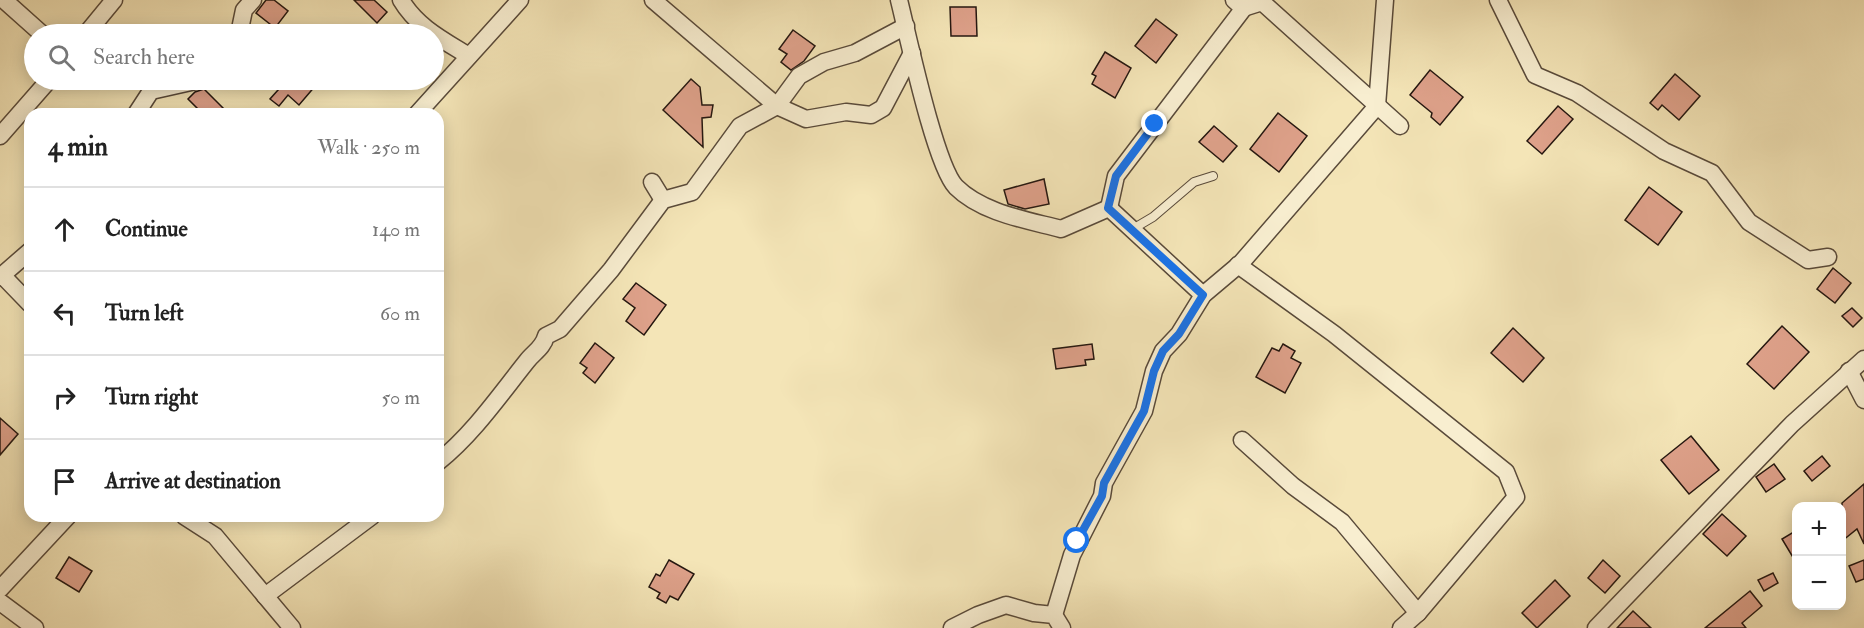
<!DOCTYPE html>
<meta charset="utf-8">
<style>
:root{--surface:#fff;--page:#f2f2f2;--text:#222;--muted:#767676;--line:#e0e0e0}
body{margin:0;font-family:"IM FELL Double Pica",serif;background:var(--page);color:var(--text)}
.controls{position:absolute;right:18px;bottom:18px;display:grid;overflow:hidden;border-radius:12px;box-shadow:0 3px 15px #0003}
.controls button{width:54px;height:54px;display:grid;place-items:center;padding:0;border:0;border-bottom:2px solid var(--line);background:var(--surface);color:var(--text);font:30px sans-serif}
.stop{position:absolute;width:18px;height:18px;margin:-14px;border:4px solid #1a73e8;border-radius:50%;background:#fff}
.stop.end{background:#1a73e8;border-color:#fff;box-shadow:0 2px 6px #0008}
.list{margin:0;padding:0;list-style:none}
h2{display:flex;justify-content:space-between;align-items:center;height:78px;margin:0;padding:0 24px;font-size:26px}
h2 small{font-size:20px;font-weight:400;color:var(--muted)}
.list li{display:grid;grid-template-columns:39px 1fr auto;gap:18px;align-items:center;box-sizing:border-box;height:84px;padding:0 24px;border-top:2px solid var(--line)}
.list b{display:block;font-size:22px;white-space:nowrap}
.list em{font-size:20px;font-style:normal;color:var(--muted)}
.icon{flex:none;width:33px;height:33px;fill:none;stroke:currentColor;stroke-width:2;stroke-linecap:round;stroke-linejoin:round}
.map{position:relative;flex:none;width:1864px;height:628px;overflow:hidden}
.search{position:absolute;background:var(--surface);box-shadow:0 3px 15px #0003;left:24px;top:24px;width:420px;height:66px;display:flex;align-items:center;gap:15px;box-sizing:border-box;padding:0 21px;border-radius:33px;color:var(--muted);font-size:22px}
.panel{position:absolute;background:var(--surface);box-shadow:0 3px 15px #0003;left:24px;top:108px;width:420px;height:414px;border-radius:18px}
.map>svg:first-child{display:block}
.building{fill:#dea18a;stroke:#251710;stroke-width:1.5}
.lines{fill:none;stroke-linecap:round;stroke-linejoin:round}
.service-casing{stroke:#594a3a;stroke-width:10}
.minor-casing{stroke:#594a3a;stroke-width:19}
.service{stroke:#f8eed0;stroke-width:8}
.minor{stroke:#f8eed0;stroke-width:16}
.route{stroke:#1a73e8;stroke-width:8}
</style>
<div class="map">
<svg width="1864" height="628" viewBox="0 0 1864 628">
<rect width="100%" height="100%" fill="#f4e5b7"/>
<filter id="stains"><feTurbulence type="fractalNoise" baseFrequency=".00333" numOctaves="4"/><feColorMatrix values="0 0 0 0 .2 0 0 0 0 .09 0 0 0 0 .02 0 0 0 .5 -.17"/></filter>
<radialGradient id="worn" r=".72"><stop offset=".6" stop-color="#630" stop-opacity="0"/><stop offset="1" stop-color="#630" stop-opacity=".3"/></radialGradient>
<!-- building -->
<g class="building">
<polygon points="266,0 274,0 288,11 275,28 256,13"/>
<polygon points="354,0 374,0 387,12 377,23"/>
<polygon points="950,7 976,7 977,36 951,36"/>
<polygon points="1156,19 1177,35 1156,63 1135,46"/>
<polygon points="793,30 815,46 804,61 791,70 781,62 787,54 779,49"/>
<polygon points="1105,52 1131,68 1115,98 1092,84 1096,76 1092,74"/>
<polygon points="1430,70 1463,97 1440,125 1431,117 1432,113 1410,95"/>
<polygon points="1675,74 1700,96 1679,120 1662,105 1658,110 1650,103"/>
<polygon points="691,79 700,87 702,105 713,105 711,117 702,118 703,147 663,110"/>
<polygon points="287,80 310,80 316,85 299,105 288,95 279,106 270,99"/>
<polygon points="204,89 229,114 203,114 188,99 195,92"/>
<polygon points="1558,106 1573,119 1542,154 1527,141"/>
<polygon points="1278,113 1307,136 1279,172 1250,149"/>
<polygon points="1214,126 1237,146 1223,162 1199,142"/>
<polygon points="1044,179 1049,204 1025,209 1008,204 1004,190"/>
<polygon points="1649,187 1682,212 1658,245 1625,220"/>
<polygon points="1833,268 1851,283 1835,303 1817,289"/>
<polygon points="636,283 666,305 644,335 626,321 635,308 623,299"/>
<polygon points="1852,308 1862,318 1853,327 1842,316"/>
<polygon points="1782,326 1809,352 1774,389 1747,364"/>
<polygon points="1513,328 1544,358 1523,382 1491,353"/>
<polygon points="595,343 614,358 595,383 583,373 587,368 580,363"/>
<polygon points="1092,344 1094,359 1085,360 1086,365 1056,369 1053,349"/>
<polygon points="1283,344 1295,351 1291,358 1301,363 1285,393 1256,377 1272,348 1279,351"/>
<polygon points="0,418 18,434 0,455"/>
<polygon points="1691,436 1719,470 1689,494 1661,460"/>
<polygon points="1822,456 1830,466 1812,481 1804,471"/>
<polygon points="1774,464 1785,479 1766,492 1756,477"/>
<polygon points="1864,484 1864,544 1857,529 1842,541 1842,503"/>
<polygon points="1722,514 1746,536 1727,556 1703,534"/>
<polygon points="1797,530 1797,564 1782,539"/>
<polygon points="69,557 92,571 79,592 56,578"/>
<polygon points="669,560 694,574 678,600 670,596 666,603 657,598 660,593 649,587 656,574 660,576"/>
<polygon points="1603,560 1620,576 1605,593 1588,578"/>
<polygon points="1864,560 1864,579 1856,582 1849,566"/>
<polygon points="1773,573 1778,583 1764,591 1758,580"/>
<polygon points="1555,580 1570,596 1537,628 1522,613"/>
<polygon points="1750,591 1762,606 1742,623 1746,628 1705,628"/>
<polygon points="1633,611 1651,628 1617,628"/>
</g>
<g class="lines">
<defs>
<polyline id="service" points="1131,230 1153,217 1194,182 1213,176"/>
<g id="minor">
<polyline points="4,0 42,34"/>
<path d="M401 0C417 27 443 40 469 56"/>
<polyline points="653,0 777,106 806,119 846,112 871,115 883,108 912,53"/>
<path d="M899 0C908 36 935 165 956 187 982 213 1027 220 1061 229L1109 208 1203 295"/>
<polyline points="1234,0 1243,8 1262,2 1400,126"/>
<polyline points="1498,0 1535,75 1577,93 1664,151 1712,173 1749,222 1808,260 1828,257"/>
<polyline points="86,34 114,0"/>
<polyline points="239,34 244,10 253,0"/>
<polyline points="136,114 151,91 200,80"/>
<polyline points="417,114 520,0"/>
<polyline points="0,136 49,80"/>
<polyline points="652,182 663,200"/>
<polyline points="1109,208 1116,176 1250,0"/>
<polyline points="1238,265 1334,334 1506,472 1516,497 1418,613 1401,628"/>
<polyline points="2,275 30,304"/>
<polyline points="0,277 30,251"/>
<polyline points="1849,371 1864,400"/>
<polyline points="1242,440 1293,486 1342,522 1418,613"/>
<path d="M438 462C473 434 499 396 527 361 534 352 543 348 546 336L560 329 611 270 663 200 692 192 740 126 777 106 799 76 824 62 855 53 906 26"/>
<polyline points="184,516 215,536 292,628"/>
<polyline points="0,589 68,516"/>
<polyline points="265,596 372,516"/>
<polyline points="0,602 35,628"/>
<polyline points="1054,615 1072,555 1102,496 1104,483 1144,411 1154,371 1163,351 1179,334 1203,295 1241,263 1377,106 1385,0"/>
<polyline points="952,628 978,615 1006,605 1034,613 1054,615 1062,628"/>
<polyline points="1596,628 1792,424 1864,359"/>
</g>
</defs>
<!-- service casing -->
<use href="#service" class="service-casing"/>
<!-- minor casing -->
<use href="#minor" class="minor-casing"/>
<!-- service -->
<use href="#service" class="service"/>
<!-- minor -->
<use href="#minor" class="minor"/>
</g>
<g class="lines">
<!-- route -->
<polyline class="route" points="1077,541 1102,496 1104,483 1144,411 1154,371 1163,351 1179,334 1203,295 1108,208 1116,176 1155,124"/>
</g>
<rect width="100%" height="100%" filter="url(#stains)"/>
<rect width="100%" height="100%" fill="url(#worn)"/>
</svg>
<div class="controls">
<button>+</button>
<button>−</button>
</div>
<div class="stop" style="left:1077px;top:541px"></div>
<div class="stop end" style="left:1155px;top:124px"></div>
<div class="search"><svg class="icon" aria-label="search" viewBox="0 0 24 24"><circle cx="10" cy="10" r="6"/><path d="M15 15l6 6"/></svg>Search here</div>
<section class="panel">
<h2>4 min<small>Walk · 250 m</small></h2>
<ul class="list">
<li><svg class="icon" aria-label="ahead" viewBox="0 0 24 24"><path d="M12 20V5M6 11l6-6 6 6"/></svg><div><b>Continue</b></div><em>140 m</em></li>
<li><svg class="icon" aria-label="left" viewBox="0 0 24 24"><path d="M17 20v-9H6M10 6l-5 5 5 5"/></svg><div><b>Turn left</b></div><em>60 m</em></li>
<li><svg class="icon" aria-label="right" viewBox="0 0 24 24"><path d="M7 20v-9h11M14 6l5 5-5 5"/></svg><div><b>Turn right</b></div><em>50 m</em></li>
<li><svg class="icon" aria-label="arrive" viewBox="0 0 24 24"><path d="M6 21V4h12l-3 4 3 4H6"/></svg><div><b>Arrive at destination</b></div></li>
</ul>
</section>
</div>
